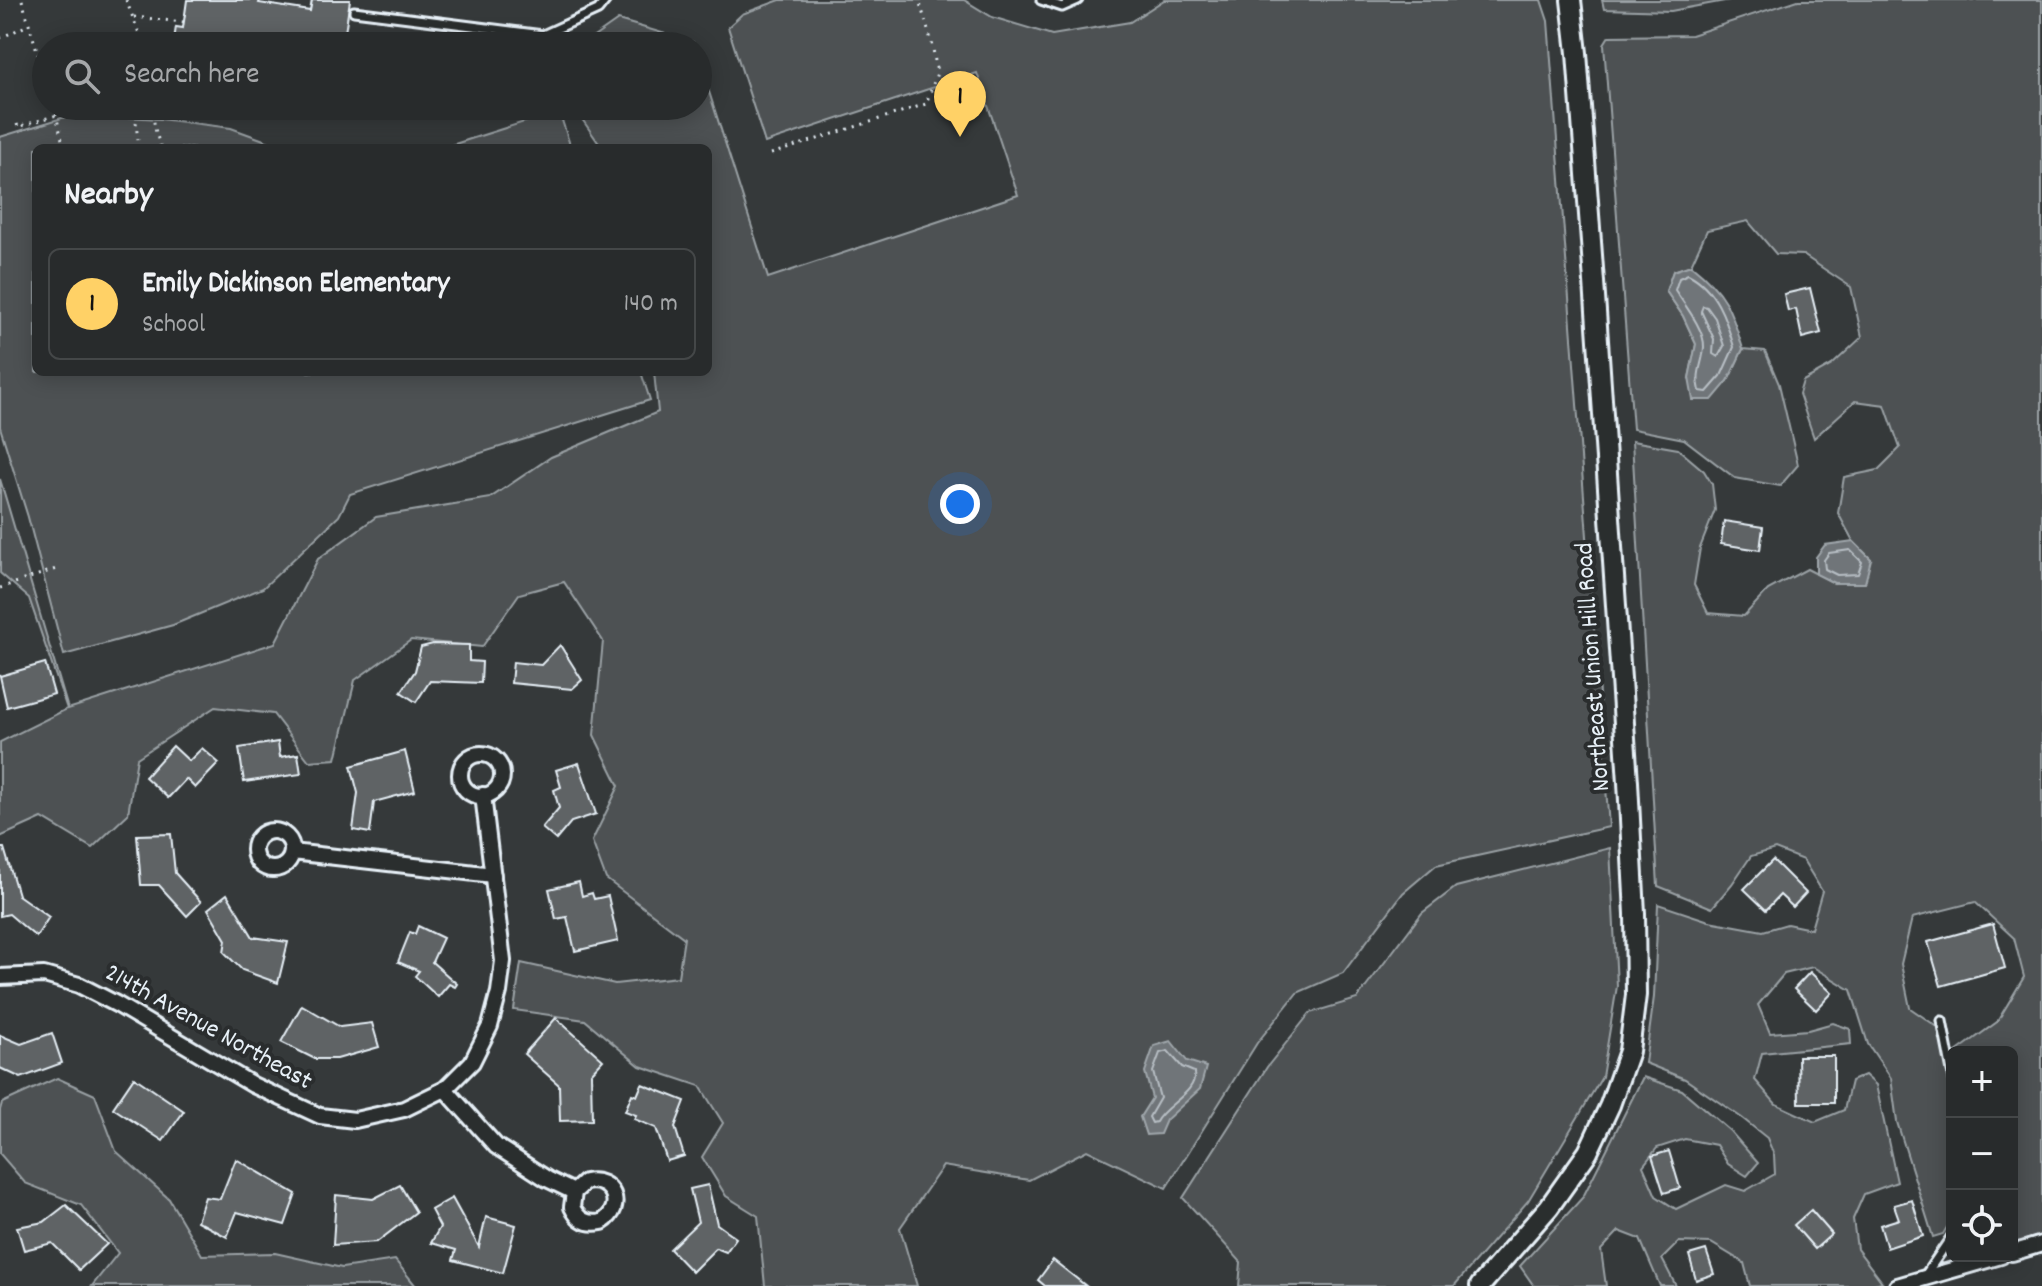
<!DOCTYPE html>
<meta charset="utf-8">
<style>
:root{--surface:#282b2c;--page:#303334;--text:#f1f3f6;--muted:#a5a7a9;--line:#444748;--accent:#ffd166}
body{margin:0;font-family:Dekko,sans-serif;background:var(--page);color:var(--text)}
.controls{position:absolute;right:24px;bottom:24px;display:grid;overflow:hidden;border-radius:12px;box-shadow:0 4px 20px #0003}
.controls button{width:72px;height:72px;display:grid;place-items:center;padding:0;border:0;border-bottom:2px solid var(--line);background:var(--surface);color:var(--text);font:40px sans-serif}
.you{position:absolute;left:960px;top:504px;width:28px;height:28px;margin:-20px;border:6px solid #fff;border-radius:50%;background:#1a73e8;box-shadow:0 0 0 12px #1a73e833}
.badge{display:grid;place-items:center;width:52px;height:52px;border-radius:50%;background:var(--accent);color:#111;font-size:26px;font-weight:700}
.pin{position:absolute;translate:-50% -66px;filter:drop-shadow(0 2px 4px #0008)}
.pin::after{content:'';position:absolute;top:42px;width:28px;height:24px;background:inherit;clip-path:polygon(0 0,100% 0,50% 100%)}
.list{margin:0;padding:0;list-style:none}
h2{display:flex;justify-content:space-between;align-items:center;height:104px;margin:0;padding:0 32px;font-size:34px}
h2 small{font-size:26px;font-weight:400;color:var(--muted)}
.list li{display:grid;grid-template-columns:52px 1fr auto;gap:24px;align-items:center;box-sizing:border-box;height:112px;margin:0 16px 16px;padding:0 16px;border:2px solid var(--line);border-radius:12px}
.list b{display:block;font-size:30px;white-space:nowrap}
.list p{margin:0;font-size:26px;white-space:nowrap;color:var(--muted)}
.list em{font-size:26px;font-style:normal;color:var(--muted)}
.icon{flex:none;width:44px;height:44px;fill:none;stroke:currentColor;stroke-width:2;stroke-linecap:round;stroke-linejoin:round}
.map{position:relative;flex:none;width:2042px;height:1286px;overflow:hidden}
.search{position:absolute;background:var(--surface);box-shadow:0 4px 20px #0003;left:32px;top:32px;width:680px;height:88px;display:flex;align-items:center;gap:20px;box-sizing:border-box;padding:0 28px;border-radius:44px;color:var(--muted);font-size:30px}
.panel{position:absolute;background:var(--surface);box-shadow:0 4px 20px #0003;left:32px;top:144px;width:680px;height:232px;border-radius:12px}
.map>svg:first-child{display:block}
.green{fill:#4d5152;stroke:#9aa1a5;stroke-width:2}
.water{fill:#707579;stroke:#a0a7ac;stroke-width:2}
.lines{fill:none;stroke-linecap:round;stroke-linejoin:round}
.shore{stroke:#b8bfc5;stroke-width:2}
.building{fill:#5f6365;stroke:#e8f1f8;stroke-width:2}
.service-casing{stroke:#e8f1f8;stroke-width:13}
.minor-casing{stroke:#e8f1f8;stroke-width:20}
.tertiary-casing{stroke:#e8f1f8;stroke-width:24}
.path{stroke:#e8f1f8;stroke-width:3;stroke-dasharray:2 6;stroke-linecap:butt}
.service{stroke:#2a2d2e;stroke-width:7}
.minor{stroke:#2a2d2e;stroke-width:14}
.tertiary{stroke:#2a2d2e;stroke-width:18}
.labels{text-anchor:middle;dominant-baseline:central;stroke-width:8;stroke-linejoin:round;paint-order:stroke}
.street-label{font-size:26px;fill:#e8f1f8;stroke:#2a2d2e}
</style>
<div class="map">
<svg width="2042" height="1286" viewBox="0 0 2042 1286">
<rect width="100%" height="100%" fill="#35393a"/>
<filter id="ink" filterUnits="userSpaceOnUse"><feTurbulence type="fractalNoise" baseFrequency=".0125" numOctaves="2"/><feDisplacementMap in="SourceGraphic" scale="16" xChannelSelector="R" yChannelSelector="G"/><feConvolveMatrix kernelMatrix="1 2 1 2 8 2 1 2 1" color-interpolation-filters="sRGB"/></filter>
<g filter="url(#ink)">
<!-- green -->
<g class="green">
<polygon points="780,0 964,0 992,17 1052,35 1130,22 1164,0 1541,0 1548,21 1609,827 1436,865 1403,893 1343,973 1297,993 1257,1043 1166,1188 1087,1150 1029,1180 943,1166 900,1228 917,1286 765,1286 758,1216 726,1196 702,1157 723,1123 700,1086 640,1066 585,1020 514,1010 521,963 615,984 678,977 684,938 606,879 592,841 619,786 594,735 603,641 564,582 519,594 482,647 411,640 355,680 336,759 309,761 273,714 215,707 137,758 128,814 92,848 42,818 0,837 0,742 67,709 29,598 0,573 0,479 68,709 275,643 318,559 376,517 490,498 551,457 658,412 654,372 708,372 708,148 602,148 573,106 698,106 698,57 768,278 1018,195 977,73 765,143 728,27 742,14"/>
<polygon points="1602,0 1730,0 1671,11 1604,9"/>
<polygon points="1798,0 2042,0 2042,1235 2012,1244 2012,1052 1956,1052 1997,1022 2024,977 2014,938 1975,902 1912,918 1901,964 1910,1008 1939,1028 1952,1100 1952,1219 1943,1234 1933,1237 1897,1122 1891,1078 1868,1044 1851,990 1813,967 1784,974 1758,1005 1770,1033 1808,1030 1833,1023 1850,1029 1851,1044 1762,1053 1755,1080 1776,1104 1815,1122 1844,1110 1851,1081 1865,1075 1876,1085 1897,1182 1864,1194 1853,1219 1857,1249 1882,1282 1866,1286 1750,1286 1744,1263 1711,1243 1679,1242 1662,1259 1676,1286 1660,1286 1640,1239 1619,1231 1601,1250 1606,1286 1534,1286 1520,1266 1583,1197 1643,1077 1682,1090 1730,1131 1758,1163 1747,1176 1728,1164 1716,1145 1685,1139 1657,1148 1643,1166 1656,1196 1676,1209 1726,1185 1745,1191 1775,1174 1774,1155 1767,1138 1742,1118 1685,1079 1645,1063 1654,997 1658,904 1709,921 1763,931 1787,924 1811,929 1822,891 1803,860 1775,849 1751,856 1732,884 1712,908 1658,886 1632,441 1678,449 1704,471 1712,484 1715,510 1700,548 1694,585 1708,613 1744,616 1768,590 1807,569 1834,583 1871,559 1853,541 1838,513 1844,477 1878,470 1900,448 1885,405 1855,401 1814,438 1799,394 1803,381 1832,365 1862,337 1851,287 1803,255 1776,254 1748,221 1707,230 1691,265 1673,271 1666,291 1683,316 1696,344 1689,378 1728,381 1743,349 1765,351 1779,384 1798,465 1780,486 1735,478 1684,439 1633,429 1604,44 1609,36 1691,35"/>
<polygon points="618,20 693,42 694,46 581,46"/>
<polygon points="559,111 571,148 442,148"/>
<polygon points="75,114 160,119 231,128 286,148 36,148 36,372 641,372 650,400 350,494 339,516 263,588 173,625 64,655 28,517 0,427 0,137"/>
<polygon points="1610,848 1617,986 1602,1077 1528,1201 1454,1286 1239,1286 1241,1262 1183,1198 1267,1067 1310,1013 1357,999 1422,913 1456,887"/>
<polygon points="57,1078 95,1095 116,1151 169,1199 202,1255 275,1253 342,1268 395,1260 416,1286 92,1286 118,1253 81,1205 25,1183 0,1154 0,1110 2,1103"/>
</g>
<!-- water -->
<g class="water">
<path d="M1691 265C1725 292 1731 309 1743 349L1728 381 1712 400H1693L1689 378 1696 344 1683 316 1666 291 1673 271Z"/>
<polygon points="1853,541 1871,559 1865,583 1834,583 1816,574 1816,557 1825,545"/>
<polygon points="1171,1041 1187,1061 1206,1067 1200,1089 1166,1120 1160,1134 1146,1135 1140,1117 1152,1098 1145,1072 1154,1046"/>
</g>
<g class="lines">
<!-- shore -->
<g class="shore">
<path d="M1688 274C1716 288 1726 319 1734 347L1721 376 1707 392 1700 391C1695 373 1703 364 1704 347 1705 330 1684 304 1675 290L1679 278Z"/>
<polygon points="1703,306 1707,307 1715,318 1724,346 1718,357 1713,354 1714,339 1701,311"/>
<polygon points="1850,550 1862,562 1858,574 1837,575 1825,569 1824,560 1829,553"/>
<path d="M1168 1051 1182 1067 1194 1072C1198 1093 1165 1104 1156 1122L1152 1123 1149 1117 1160 1098 1153 1072 1160 1053Z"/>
</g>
</g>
<!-- building -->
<g class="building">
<polygon points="187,0 260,0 259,3 310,11 312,0 350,0 343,46 173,46 176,27 183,28"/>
<polygon points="1810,288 1821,333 1802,338 1796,309 1788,311 1784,294"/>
<polygon points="1724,521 1763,527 1760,550 1721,544"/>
<polygon points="433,644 469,645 469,661 482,662 481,683 430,681 416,702 401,692 415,671 421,647"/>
<polygon points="560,645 582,680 572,689 511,683 513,662 541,665"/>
<polygon points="45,663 54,694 7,707 0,676"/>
<polygon points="278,742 280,757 298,754 301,774 244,782 239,748"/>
<polygon points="173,746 189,761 202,748 219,763 195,788 186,779 168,798 145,777"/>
<polygon points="405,751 415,791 374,802 370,833 353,830 358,793 351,766"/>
<polygon points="579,763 596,814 571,822 556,840 542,828 559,808 554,790 561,787 556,770"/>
<polygon points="171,834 175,873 201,902 187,916 159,885 141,885 137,835"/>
<polygon points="0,848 4,848 18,895 49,917 36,937 9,914 0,916"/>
<polygon points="1773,860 1806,893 1793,907 1780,895 1766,910 1744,889"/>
<polygon points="579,882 582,896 592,893 594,899 608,896 618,941 575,951 567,917 556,919 549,889"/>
<polygon points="227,894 253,937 288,942 278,983 242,970 224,952 226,940 208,909"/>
<polygon points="1993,924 2005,968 1941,986 1928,942"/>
<polygon points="418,926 443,938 432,962 457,984 455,987 449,984 438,997 415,976 419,971 398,962 410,932 415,934"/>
<polygon points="1810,972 1832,993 1816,1010 1794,989"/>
<polygon points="302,1005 340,1027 372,1023 379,1047 337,1059 315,1059 281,1042"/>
<polygon points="556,1018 603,1060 591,1073 592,1120 560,1121 559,1085 524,1054"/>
<polygon points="52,1033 62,1063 21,1078 0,1068 0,1035 21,1044"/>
<polygon points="1798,1056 1834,1056 1834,1103 1799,1103"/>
<polygon points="134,1077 184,1111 163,1141 113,1108"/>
<polygon points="642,1084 685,1101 675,1127 684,1156 667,1161 656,1128 634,1119 636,1115 625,1111 632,1094 637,1096"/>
<polygon points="1669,1151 1680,1188 1664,1193 1652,1156"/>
<polygon points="236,1159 296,1194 285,1225 237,1212 227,1237 197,1221 205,1197 220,1199"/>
<polygon points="400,1185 416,1212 377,1242 333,1245 336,1195 373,1199"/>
<polygon points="708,1185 717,1224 736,1238 726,1252 716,1248 692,1272 670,1249 698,1222 690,1189"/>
<polygon points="452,1198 479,1247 486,1217 516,1225 503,1273 453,1260 456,1250 431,1243 440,1227 431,1210"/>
<polygon points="1912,1200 1923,1236 1887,1248 1880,1225 1899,1219 1894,1205"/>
<polygon points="66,1205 107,1244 79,1270 52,1243 24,1250 17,1227 44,1222"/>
<polygon points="1811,1210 1832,1234 1815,1249 1794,1225"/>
<polygon points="1706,1250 1714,1274 1696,1280 1689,1255"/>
<polygon points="1053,1260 1086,1286 1045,1286 1038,1280"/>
</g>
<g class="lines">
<defs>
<g id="service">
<polyline points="1041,0 1062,7 1078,0"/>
<polyline points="354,11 543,35 598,10 606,0"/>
<polyline points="1942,1021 1952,1072"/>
<polyline points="1924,1277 1952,1236"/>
</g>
<g id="minor">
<circle cx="481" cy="775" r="21"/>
<circle cx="273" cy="850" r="19"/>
<polyline points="292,852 493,875"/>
<polyline points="0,977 44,975 79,985 118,1005 253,1085 320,1116 355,1120 404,1109 445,1089 472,1062 490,1026 499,992 503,961 483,795"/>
<path d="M445 1089 496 1146 547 1179 574 1192 572 1207C578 1220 587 1225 602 1222 626 1207 613 1176 585 1182L574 1192"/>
<polyline points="2012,1253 2042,1244"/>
<polyline points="1897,1286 2001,1256"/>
</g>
<polyline id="tertiary" points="1480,1286 1549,1207 1588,1152 1610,1105 1629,1051 1636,995 1635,914 1628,782 1594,282 1577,53 1571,0"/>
</defs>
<!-- service casing -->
<use href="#service" class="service-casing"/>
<!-- minor casing -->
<use href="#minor" class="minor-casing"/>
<!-- tertiary casing -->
<use href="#tertiary" class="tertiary-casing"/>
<!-- path -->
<g class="path">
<polyline points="22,0 46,81"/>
<polyline points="126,0 144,46"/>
<polyline points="134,17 184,22"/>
<polyline points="0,38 28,25"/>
<polyline points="54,106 64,148"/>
<polyline points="151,106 156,133 161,148"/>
<polyline points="17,124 18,127 57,115"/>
<polyline points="139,148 136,124 143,106"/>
<polyline points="771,154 926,104 937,73 932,43 919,0"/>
<polyline points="0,588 56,569"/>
</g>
<!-- service -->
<use href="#service" class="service"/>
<!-- minor -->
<use href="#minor" class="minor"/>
<!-- tertiary -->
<use href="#tertiary" class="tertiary"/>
</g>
</g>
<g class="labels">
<!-- street labels -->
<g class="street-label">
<text transform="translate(1594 667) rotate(-94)">Northeast Union Hill Road</text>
<text transform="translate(208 1028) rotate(29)">214th Avenue Northeast</text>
</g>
</g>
</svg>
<div class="controls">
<button>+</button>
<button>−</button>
<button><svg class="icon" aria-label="locate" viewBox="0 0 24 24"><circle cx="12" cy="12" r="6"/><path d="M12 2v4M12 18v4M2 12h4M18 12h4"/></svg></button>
</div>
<div class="you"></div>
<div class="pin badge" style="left:960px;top:137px">1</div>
<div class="search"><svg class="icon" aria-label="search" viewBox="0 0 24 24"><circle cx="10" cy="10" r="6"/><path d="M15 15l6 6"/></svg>Search here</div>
<section class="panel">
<h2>Nearby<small></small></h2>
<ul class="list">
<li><span class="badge">1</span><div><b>Emily Dickinson Elementary</b><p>School</p></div><em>140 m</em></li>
</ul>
</section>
</div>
